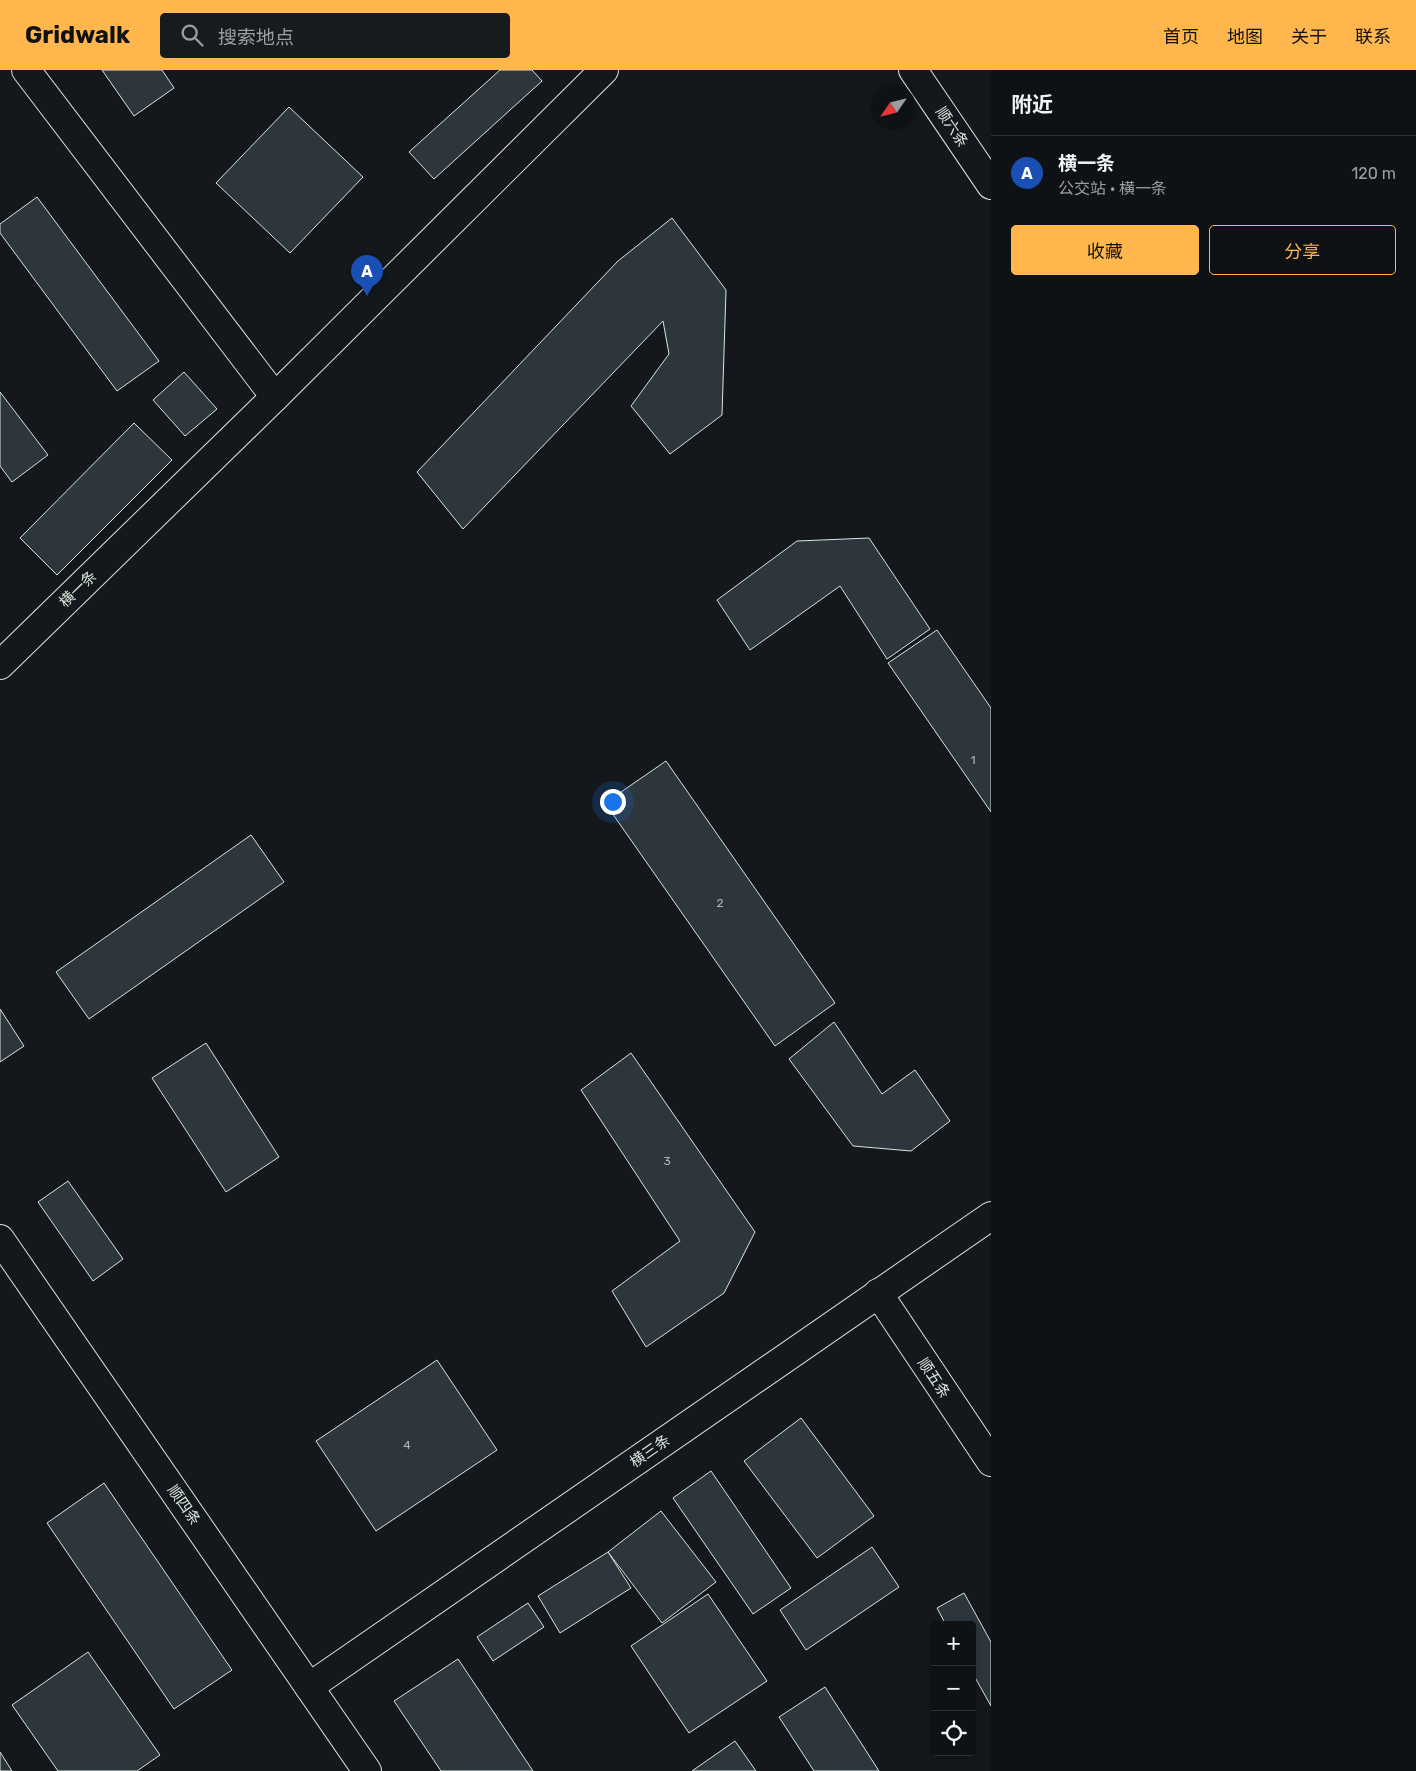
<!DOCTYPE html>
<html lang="zh">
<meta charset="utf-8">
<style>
:root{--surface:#0f1215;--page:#181b1e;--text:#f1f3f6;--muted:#9b9ea0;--line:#2f3234;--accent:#ffb74d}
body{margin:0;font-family:Rubik,"Noto Sans SC",sans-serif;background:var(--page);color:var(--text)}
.controls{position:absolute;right:15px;bottom:15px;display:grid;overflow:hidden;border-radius:5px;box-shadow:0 2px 8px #0003}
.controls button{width:45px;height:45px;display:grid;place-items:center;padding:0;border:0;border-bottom:1px solid var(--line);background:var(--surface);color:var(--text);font:25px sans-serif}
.compass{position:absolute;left:871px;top:15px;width:45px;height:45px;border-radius:50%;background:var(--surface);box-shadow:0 2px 8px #0003;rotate:235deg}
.you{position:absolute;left:612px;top:731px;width:18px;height:18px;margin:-12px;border:4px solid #fff;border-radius:50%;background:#1a73e8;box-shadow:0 0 0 8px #1a73e833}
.badge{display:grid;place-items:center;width:32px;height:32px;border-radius:50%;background:var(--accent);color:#fff;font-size:16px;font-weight:700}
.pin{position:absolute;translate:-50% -41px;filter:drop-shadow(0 1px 2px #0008)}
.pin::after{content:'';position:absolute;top:26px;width:18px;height:15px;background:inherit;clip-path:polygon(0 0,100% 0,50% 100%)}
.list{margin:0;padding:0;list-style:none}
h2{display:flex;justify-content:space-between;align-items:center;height:65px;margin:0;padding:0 20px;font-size:21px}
h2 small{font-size:16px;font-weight:400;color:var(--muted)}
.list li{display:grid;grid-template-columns:32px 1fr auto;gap:15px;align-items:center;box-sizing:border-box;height:75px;padding:0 20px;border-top:1px solid var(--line)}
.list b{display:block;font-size:19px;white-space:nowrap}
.list p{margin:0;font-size:16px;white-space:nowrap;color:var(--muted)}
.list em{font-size:16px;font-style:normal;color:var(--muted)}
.actions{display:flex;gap:10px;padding:15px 20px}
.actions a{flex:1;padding:11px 0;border:1px solid var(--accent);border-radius:5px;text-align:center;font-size:18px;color:var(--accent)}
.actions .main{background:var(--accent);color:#111}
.icon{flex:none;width:28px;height:28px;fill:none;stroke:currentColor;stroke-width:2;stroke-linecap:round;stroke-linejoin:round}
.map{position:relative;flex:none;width:991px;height:1701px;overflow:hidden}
header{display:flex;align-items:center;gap:30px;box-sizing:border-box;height:70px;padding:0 25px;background:var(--accent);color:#111}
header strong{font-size:24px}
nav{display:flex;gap:28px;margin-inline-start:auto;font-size:18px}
.search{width:350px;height:45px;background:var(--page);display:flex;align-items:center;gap:12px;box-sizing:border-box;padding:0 18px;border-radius:5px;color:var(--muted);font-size:19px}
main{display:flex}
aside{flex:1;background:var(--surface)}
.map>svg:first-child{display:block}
.building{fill:#2c363c;stroke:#d8e6dc}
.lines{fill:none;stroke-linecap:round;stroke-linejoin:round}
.street-casing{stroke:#d8e6dc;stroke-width:30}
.secondary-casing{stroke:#d8e6dc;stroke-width:30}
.street{stroke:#14181c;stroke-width:28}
.secondary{stroke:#14181c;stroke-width:28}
.labels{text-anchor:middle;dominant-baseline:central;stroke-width:4;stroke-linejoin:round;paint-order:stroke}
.number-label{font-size:12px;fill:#adbab4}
.street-label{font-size:15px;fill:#d8e6dc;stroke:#14181c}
</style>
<header>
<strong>Gridwalk</strong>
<div class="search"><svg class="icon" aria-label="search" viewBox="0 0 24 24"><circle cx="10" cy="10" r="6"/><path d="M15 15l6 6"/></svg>搜索地点</div>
<nav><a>首页</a><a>地图</a><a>关于</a><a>联系</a></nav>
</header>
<main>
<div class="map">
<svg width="991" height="1701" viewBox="0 0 991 1701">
<rect width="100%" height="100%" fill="#14181c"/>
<!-- building -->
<g class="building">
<polygon points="102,0 162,0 174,18 134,46"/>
<polygon points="500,0 532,0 542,11 434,109 409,82"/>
<polygon points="289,37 363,107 290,183 216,113"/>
<polygon points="37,127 159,291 117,321 0,163 0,154"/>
<polygon points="672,148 726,220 722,345 670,384 631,336 669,284 663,251 463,459 417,402 618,191"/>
<polygon points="184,302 217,339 185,366 153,330"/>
<polygon points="0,322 48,385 12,412 0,396"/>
<polygon points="134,353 172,390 57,505 20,468"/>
<polygon points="869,468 930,559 887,589 840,516 750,580 717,530 797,471"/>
<polygon points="937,560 991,638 991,742 888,593"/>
<polygon points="666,691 835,933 775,976 605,733"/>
<polygon points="251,765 284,812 89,949 56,902"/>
<polygon points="0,939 24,976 0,992"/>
<polygon points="834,952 882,1024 915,1000 950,1051 911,1081 853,1076 789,989"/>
<polygon points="206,973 279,1087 226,1122 152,1008"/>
<polygon points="631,983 755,1162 724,1223 646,1277 612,1221 680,1171 581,1020"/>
<polygon points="68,1111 123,1189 93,1211 38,1132"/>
<polygon points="437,1290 497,1380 376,1461 316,1371"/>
<polygon points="801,1348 874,1446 817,1488 744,1391"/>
<polygon points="711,1401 791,1518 753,1544 673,1428"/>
<polygon points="104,1413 232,1600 174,1639 47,1453"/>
<polygon points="661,1441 716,1512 662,1553 608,1482"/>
<polygon points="872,1477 899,1517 806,1580 780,1540"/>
<polygon points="608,1482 631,1518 560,1563 538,1526"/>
<polygon points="964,1523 991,1572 991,1636 972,1602 972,1555 946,1555 937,1538"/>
<polygon points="708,1524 767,1611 689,1663 631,1576"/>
<polygon points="528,1533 544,1557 493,1591 477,1567"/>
<polygon points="88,1582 160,1685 137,1701 58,1701 12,1635"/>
<polygon points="458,1589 533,1701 441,1701 394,1631"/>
<polygon points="825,1617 879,1701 814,1701 779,1647"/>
<polygon points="735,1671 756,1701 692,1701"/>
<polygon points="0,1682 12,1701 0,1701"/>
</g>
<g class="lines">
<defs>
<g id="street">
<polyline points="26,0 275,327"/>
<polyline points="913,0 991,115"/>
<polyline points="0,1169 367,1701"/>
<polyline points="878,1223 991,1392"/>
<polyline points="309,1617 991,1146"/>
</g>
<polyline id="secondary" points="0,595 275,327 604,0"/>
</defs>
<!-- street casing -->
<use href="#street" class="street-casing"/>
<!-- secondary casing -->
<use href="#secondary" class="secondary-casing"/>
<!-- street -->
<use href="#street" class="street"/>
<!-- secondary -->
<use href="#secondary" class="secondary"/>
</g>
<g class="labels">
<!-- number labels -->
<g class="number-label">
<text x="973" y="690">1</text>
<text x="720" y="833">2</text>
<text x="667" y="1091">3</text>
<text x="407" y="1375">4</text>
</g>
<!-- street labels -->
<g class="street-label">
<text transform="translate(952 57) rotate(56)">顺六条</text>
<text transform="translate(78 519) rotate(-44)">横一条</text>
<text transform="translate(934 1308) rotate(56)">顺五条</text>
<text transform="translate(650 1381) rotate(-35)">横三条</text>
<text transform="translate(184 1435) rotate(55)">顺四条</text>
</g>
</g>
</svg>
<div class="controls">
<button>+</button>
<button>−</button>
<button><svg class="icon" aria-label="locate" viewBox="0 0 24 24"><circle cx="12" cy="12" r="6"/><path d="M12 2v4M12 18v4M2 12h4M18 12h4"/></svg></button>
</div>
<svg class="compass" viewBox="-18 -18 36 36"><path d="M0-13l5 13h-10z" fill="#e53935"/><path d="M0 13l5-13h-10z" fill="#9b9ea0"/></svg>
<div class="you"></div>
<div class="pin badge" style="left:367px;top:226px;background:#1a4fb4">A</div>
</div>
<aside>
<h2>附近<small></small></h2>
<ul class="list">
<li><span class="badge" style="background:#1a4fb4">A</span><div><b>横一条</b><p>公交站 · 横一条</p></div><em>120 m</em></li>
</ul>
<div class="actions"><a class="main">收藏</a><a>分享</a></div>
</aside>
</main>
